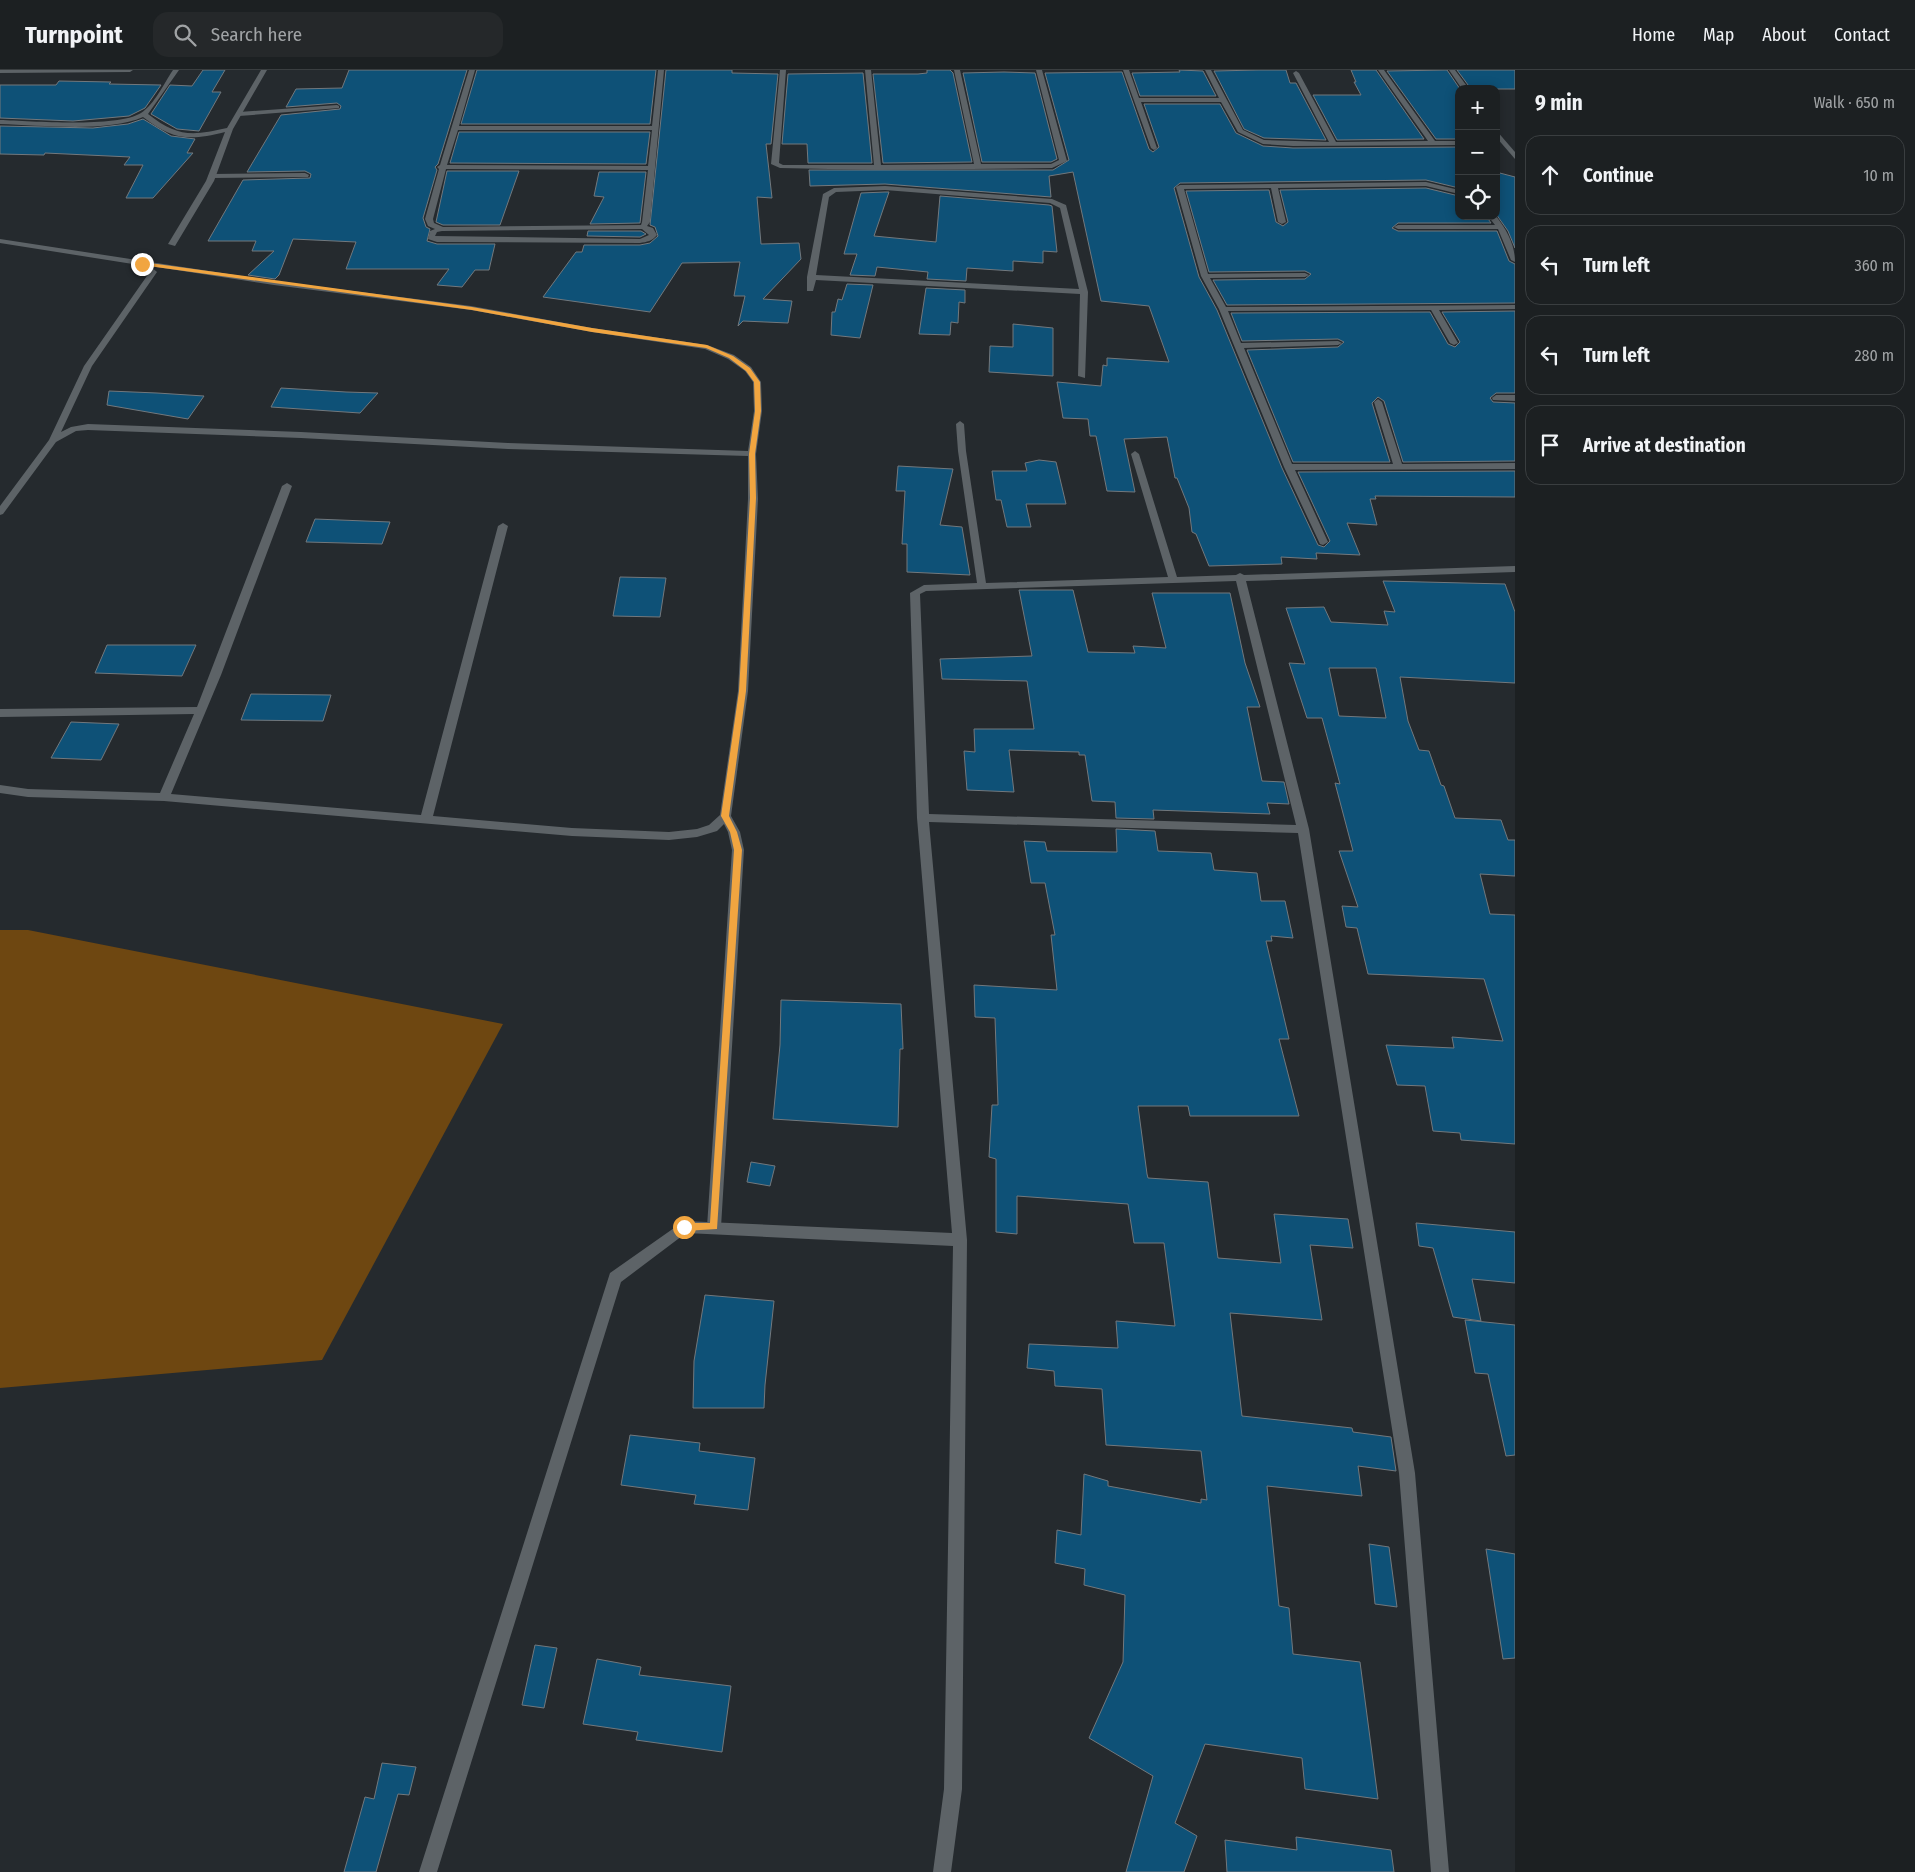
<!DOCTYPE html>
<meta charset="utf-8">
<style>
:root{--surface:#1c2022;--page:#25282a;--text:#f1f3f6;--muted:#a0a3a5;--line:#3a3e40}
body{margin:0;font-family:"Fira Sans Condensed",sans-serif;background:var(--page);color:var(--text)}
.controls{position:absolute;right:15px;top:15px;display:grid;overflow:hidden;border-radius:10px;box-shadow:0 2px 12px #0003}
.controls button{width:45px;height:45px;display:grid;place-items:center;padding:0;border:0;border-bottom:1px solid var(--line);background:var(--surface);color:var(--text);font:25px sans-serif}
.stop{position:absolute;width:15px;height:15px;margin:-11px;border:4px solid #f1a540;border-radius:50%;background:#fff}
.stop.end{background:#f1a540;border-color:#fff;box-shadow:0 1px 5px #0008}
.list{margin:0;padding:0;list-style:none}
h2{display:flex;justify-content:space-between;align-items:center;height:65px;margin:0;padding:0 20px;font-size:21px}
h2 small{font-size:16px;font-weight:400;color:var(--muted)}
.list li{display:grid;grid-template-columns:32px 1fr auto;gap:15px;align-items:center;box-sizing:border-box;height:80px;margin:0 10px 10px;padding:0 10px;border:1px solid var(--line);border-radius:15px}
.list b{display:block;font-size:19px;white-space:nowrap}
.list em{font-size:16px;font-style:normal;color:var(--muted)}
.icon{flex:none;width:28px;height:28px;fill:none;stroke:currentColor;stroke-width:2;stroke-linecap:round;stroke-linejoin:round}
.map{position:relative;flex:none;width:1515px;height:1802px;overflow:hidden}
header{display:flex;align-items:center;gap:30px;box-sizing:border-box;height:70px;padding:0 25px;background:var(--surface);border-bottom:1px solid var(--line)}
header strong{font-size:24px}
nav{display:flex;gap:28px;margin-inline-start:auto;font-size:18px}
.search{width:350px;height:45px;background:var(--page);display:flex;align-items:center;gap:12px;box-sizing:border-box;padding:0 18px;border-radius:15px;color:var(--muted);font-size:19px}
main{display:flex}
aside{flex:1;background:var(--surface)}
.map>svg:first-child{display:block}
.green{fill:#6e4711}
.building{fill:#0e5177;stroke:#72787d;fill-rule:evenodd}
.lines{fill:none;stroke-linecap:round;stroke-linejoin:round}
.service{fill:#5d6367;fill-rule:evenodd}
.minor{fill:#5d6367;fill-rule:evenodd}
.route{fill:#f1a540}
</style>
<header>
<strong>Turnpoint</strong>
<div class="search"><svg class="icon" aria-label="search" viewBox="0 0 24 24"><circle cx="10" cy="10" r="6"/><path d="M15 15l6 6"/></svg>Search here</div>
<nav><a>Home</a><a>Map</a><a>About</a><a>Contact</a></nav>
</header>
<main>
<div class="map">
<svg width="1515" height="1802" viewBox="0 0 1515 1802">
<rect width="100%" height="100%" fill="#252a2e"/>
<!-- green -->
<polygon class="green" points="0,860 28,860 503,954 322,1290 0,1318"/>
<!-- building -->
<g class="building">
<polygon points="203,0 225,0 212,22 221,22 199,61 177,59 151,44 170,15 192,16"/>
<polygon points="349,0 467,0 438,94 435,97 437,100 423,148 426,157 430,159 427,171 437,174 495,174 489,200 475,200 462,217 437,215 449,199 346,199 356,172 293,169 279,205 275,209 248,205 274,181 252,181 256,171 208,171 243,110 310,108 311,104 305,101 247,102 281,45 340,39 341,36 337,33 286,37 296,19 342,18"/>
<polygon points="477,0 656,0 650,54 461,54"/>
<polygon points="666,0 732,0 732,3 778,4 771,74 766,74 772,128 757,127 761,174 799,173 801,189 763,229 792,231 788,253 743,251 738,256 745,226 734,226 740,192 682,193 650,242 543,227 576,182 582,182 584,175 640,175 650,173 658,166 655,157 650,155"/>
<polygon points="927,0 950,0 953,3 972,92 883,93 873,4 918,4 927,3"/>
<polygon points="1179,0 1203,1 1216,26 1140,26 1132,3 1180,2"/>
<polygon points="1259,0 1286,0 1290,13 1296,13 1326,70 1264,68 1244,59 1214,1"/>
<polygon points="1351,0 1376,0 1424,69 1337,70 1313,25 1361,25 1354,12 1356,12"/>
<polygon points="1447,0 1460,19 1459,69 1436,69 1387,1"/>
<polygon points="1457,0 1515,0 1515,19 1471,19"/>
<polygon points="1004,2 1035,3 1057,89 1051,92 982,92 963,3"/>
<polygon points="1122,2 1149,79 1153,82 1159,77 1144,34 1220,34 1236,63 1263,76 1293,78 1459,77 1459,118 1426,110 1180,113 1174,118 1199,207 1217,240 1282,398 1318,475 1324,477 1330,471 1298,402 1515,401 1515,427 1375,426 1376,429 1370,429 1377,455 1347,453 1360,485 1316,483 1317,489 1281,487 1282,494 1209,496 1196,464 1192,462 1189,438 1177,408 1175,408 1167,367 1124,369 1135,422 1107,421 1096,366 1090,366 1088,349 1063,348 1057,312 1101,316 1103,295 1107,296 1107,288 1169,292 1149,236 1101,231 1073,102 1049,106 1051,127 885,114 810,116 809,100 1053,100 1069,90 1045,3"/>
<polygon points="863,3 872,93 808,93 807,74 782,74 788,4"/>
<polygon points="59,11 111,12 109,14 161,15 145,38 129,46 73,51 0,48 0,15 56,15"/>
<polygon points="143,49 171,66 195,69 187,83 193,83 153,128 126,128 143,95 124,95 130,87 45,83 44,85 0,84 0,56 93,58 128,54"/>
<polygon points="459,62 650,62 646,94 450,93"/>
<polygon points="447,101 519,101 500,155 443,155 436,152"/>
<polygon points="599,102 646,102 640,153 590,154 604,127 594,126"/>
<polygon points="1496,102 1515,107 1515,178 1508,161 1496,144"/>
<polygon points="1426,118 1459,126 1459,146 1486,146 1491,153 1398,153 1392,158 1398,161 1497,161 1509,191 1515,194 1515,233 1227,235 1213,210 1305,209 1311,204 1305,201 1209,202 1186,121 1269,120 1276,152 1283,156 1288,152 1280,120"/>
<polygon points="885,122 889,122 874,166 936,172 940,126 1049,135 1052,136 1057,182 1043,181 1043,193 1013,191 1013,201 967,198 966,211 927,209 928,202 877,197 875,206 850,205 857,184 844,184 861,123"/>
<polygon points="588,161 641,161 646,164 640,167 587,166"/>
<polygon points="847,214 873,215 860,268 831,265 832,242 835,242 838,229 842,230"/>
<polygon points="926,218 965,220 965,233 959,232 958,253 951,252 950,265 919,264"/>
<polygon points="1515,241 1515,323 1496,323 1490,328 1493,332 1515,333 1515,391 1403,392 1384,331 1378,327 1372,333 1390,392 1293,392 1247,280 1338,277 1344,272 1338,269 1242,271 1231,243 1430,242 1448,274 1455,277 1460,272 1442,242"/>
<polygon points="1013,254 1053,258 1053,306 989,302 990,276 1013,277"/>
<polygon points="281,318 346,322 378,323 360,343 271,337"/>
<polygon points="109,321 157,323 204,326 188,349 107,335"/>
<polygon points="1039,390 1056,392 1066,434 1026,434 1031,457 1007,457 1001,430 996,430 992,401 1027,401 1025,393"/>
<polygon points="898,396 953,399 940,455 962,457 970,505 907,502 907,474 902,474 905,421 896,421"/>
<polygon points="315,449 390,452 382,474 306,472"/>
<polygon points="620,507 666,508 660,547 613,546"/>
<path d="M1383 511 1505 514 1515 542V613L1400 607 1408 651 1419 680 1429 681 1441 715 1444 716 1455 748 1501 750 1508 770H1515V806L1480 804 1490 844 1515 845V1074L1461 1070 1460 1063 1433 1061 1425 1016 1397 1015 1386 975 1454 978 1452 967 1503 971 1484 909 1368 904 1357 858 1346 857 1342 836 1358 837 1339 781H1353L1335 713 1340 714 1322 648H1307L1289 593 1305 594 1286 538 1324 537 1331 552 1388 555 1384 541 1395 542ZM1329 598H1376L1386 648 1339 646Z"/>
<polygon points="1019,520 1073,520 1088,582 1135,583 1133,576 1166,578 1152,523 1230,523 1245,593 1260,637 1247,637 1262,711 1284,712 1289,734 1267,733 1270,744 1153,740 1154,749 1116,748 1115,732 1092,731 1085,685 1079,685 1079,682 1009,680 1014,722 967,720 964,681 975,682 974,659 1034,659 1027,611 942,609 940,589 1032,586"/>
<polygon points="107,575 196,575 182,606 95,603"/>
<polygon points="251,624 331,625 323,651 241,650"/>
<polygon points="71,652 119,654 101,690 51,688"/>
<polygon points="1116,759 1155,761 1158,781 1211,783 1214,800 1257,803 1261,831 1285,831 1293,868 1271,866 1272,871 1266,871 1289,969 1279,969 1299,1046 1190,1046 1188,1036 1138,1036 1147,1104 1148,1108 1208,1112 1218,1188 1281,1193 1274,1144 1348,1149 1353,1178 1310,1175 1322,1250 1230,1243 1242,1346 1352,1358 1353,1362 1391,1367 1396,1401 1358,1396 1362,1426 1267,1416 1279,1536 1289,1538 1293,1584 1360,1592 1378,1729 1305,1719 1302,1688 1205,1674 1175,1753 1197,1766 1184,1802 1126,1802 1153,1706 1089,1668 1123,1592 1125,1525 1084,1515 1085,1499 1055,1493 1057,1460 1081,1465 1084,1404 1108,1411 1108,1416 1201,1433 1201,1429 1207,1430 1201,1381 1106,1375 1102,1319 1055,1316 1054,1301 1027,1298 1029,1274 1118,1278 1116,1251 1175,1256 1164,1173 1134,1173 1128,1134 1017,1126 1017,1164 996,1162 996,1089 989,1087 992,1035 998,1035 995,948 975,947 974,915 1057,920 1051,865 1055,865 1045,813 1031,813 1024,771 1045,772 1047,781 1117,782"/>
<polygon points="781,930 901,934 903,979 900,979 898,1057 773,1049 780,975"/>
<polygon points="751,1092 775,1096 770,1116 747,1112"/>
<polygon points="1416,1153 1515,1162 1515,1213 1472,1209 1481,1251 1453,1247 1433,1178 1419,1176"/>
<polygon points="705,1225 774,1231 765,1315 764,1338 693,1338 694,1291"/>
<polygon points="1465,1250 1515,1255 1515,1385 1506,1386 1488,1304 1475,1303"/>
<polygon points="630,1365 700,1373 699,1381 755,1388 748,1440 694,1434 696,1425 621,1415"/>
<polygon points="1369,1474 1389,1477 1397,1537 1375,1534"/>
<polygon points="1486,1479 1515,1484 1515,1588 1503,1589"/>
<polygon points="535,1575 557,1578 544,1638 522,1635"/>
<polygon points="597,1589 641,1597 639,1605 731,1616 722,1682 636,1670 638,1662 583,1654"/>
<polygon points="382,1693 416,1697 409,1725 398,1724 376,1802 344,1802 365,1727 374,1729"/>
<polygon points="1296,1767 1391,1780 1394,1802 1227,1802 1225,1770 1297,1780"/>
</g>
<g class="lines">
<!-- service -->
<g class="service">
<polygon points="337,35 339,36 339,38 239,46 236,44 239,42"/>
<polygon points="305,103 309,105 308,107 212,108 208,106 212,104"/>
<path d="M0 169 274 211 471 236 592 258 707 275 734 285 751 297 761 312 762 341 756 384 758 429 748 621 731 746 740 762 744 780 721 1157 719 1161 714 1163 709 1161 707 1157 732 780 728 762 724 754 717 761 697 767 669 770 572 766 164 731 28 727 0 723V715L28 719 160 723 194 644 0 647V639L197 637 282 416 287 413 292 416 221 605 171 724 421 745 498 456 503 453 508 456 433 746 572 758 669 762 697 759 709 755 720 745 738 621 748 429V386L508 379 301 368 88 360 76 361 56 372 3 444 0 445V436L49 370 84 296 149 203 139 195 0 173ZM150 196 274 215 471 240 592 262 705 279 728 289 745 301 753 312 754 341 748 381 508 373 301 362 88 354 71 357 61 362 92 296 157 202Z"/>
</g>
<!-- minor -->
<g class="minor">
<polygon points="0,0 133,0 130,2 0,3"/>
<path d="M173 0H179L148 44C177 67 192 66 227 58L261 0H267L233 59 214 111 175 176 168 174 206 111 225 62C189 71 172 70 143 47 107 63 40 55 0 54V50C31 51 117 58 141 43 155 34 164 13 173 0Z"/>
<path d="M469 0H475L459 56H652L658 0H664L650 152 647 156 653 158 657 165C652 171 647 172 640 173L437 172 428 169 430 161 435 159 428 156 425 149 439 99 437 97 440 95ZM458 60H652L648 96 447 95ZM446 99 648 100 642 152 641 155 443 157 434 153 433 149ZM642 159 649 165 640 169 435 166 437 162 442 161Z"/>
<polygon points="780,0 786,0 779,93 783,95 874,95 865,0 871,0 881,95 974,94 954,0 960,0 981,94 1051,94 1059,90 1036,0 1042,0 1067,91 1052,98 878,100 780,98 771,94"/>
<polygon points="1123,0 1129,0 1139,28 1219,28 1205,0 1211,0 1243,60 1264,70 1329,72 1293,3 1296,1 1299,3 1336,72 1428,71 1378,0 1384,0 1435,71 1459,71 1459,75 1293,76 1263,74 1238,62 1221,32 1141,32 1157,78 1154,80 1151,78"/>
<polygon points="1449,0 1455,0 1469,19 1462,19"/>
<polygon points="1496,60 1515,82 1515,89 1496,67"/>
<polygon points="1426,112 1459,120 1459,124 1426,116 1278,118 1286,152 1282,154 1278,152 1271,118 1184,119 1208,204 1305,203 1309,205 1305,207 1210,208 1226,237 1515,235 1515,239 1439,240 1458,273 1454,275 1450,273 1431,240 1228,241 1241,273 1338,271 1342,273 1338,275 1244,278 1292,394 1393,394 1374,332 1378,329 1382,332 1402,394 1515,393 1515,399 1295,400 1328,472 1323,475 1320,474 1284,397 1219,239 1201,206 1176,117 1180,115"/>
<path d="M885 116 1052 129 1066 135 1088 222 1085 308 1078 306 1080 224 816 210 813 221H807V207L823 124 834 118ZM885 120 1050 133 1060 138 1079 219 816 205 829 127 836 122Z"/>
<path d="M1488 146H1496C1507 160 1515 175 1515 192L1511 190 1498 159H1398L1394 157 1398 155H1495Z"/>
<polygon points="1496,325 1515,325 1515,331 1493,330 1492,328"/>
<path d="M960 351 964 354 966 381 986 513 1168 507 1131 384 1135 381 1139 384 1177 507 1236 505 1240 503 1244 505 1515 496V502L1246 511 1309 759 1415 1403 1449 1802H1431L1399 1403 1298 763 929 752 967 1170 962 1719 951 1802H933L944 1719 953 1176 686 1163 621 1212 437 1802H419L610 1203 684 1151 952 1163 917 748 910 523 924 515 977 513 958 381 956 354ZM1236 511 1296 755 929 744 920 524 926 521Z"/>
</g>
</g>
<!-- route -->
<polygon class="route" points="142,192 472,237 592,258 707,275 733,286 750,298 760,312 761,341 755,384 756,428 746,621 729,746 737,762 742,780 717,1159 684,1161 680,1157 684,1153 710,1153 734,780 730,762 721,746 739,621 750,428 749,384 755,341 754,312 746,301 729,288 706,278 592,262 472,240 141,195"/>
</svg>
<div class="controls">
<button>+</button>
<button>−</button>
<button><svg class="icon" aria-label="locate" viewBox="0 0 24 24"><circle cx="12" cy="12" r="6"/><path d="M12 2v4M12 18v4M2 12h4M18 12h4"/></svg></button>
</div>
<div class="stop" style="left:684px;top:1157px"></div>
<div class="stop end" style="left:142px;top:194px"></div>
</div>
<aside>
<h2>9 min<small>Walk · 650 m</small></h2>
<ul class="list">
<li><svg class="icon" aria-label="ahead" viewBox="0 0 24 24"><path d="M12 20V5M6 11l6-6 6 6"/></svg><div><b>Continue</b></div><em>10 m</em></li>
<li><svg class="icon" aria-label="left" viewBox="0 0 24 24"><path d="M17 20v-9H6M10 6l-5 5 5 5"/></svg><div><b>Turn left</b></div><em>360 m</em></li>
<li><svg class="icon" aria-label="left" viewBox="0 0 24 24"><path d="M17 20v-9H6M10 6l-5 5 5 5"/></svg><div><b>Turn left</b></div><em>280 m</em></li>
<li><svg class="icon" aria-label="arrive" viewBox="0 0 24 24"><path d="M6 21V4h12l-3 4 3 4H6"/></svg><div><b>Arrive at destination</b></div></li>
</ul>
</aside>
</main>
